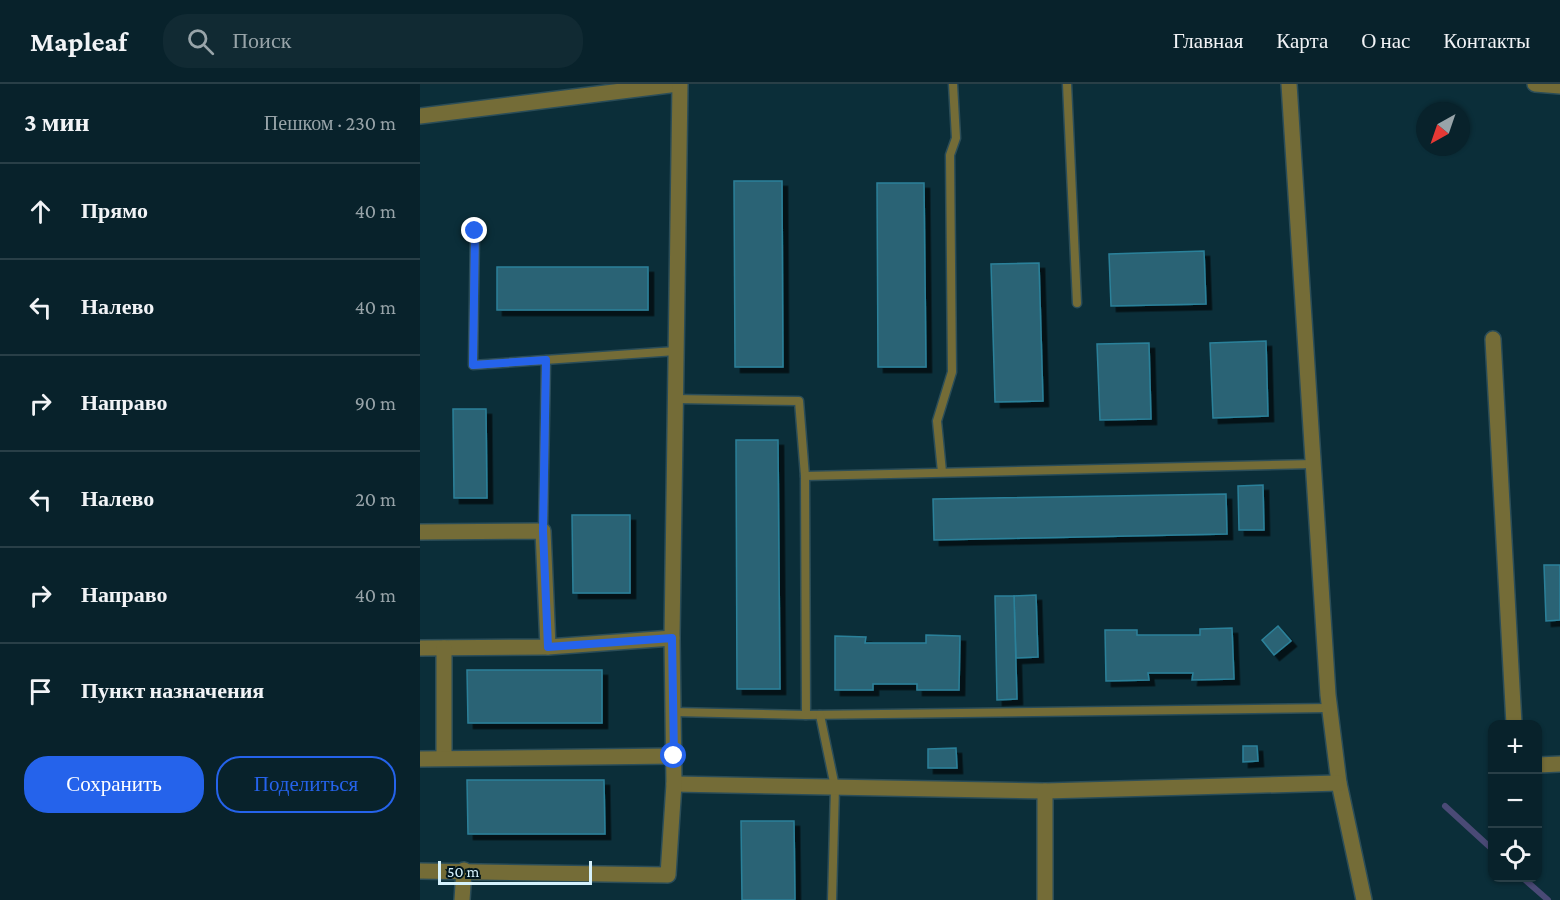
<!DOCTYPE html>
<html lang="ru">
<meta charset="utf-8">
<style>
:root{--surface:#08222b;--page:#112a33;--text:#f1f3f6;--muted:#98a4a9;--line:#293f47;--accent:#2563eb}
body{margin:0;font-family:"Crimson Pro",serif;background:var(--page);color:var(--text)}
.controls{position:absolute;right:18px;bottom:18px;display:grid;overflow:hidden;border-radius:12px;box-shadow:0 2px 4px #0004}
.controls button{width:54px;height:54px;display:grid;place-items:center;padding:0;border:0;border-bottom:2px solid var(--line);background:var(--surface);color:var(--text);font:30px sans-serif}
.compass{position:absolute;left:996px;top:18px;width:54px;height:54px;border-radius:50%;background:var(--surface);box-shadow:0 2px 4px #0004;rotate:220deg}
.scale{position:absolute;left:18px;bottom:15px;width:154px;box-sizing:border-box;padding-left:6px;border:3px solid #d5f1fc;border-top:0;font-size:16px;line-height:21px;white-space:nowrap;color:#d5f1fc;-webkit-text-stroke:4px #00151d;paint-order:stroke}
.stop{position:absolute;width:18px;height:18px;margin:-14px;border:4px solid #2563eb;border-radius:50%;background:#fff}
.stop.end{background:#2563eb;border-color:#fff;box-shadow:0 2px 6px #0008}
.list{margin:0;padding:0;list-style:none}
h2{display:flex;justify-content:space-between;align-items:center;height:78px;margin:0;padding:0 24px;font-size:26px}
h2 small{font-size:20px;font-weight:400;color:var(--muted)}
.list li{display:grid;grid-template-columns:39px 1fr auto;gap:18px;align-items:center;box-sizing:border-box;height:96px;padding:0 24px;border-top:2px solid var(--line)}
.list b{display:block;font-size:22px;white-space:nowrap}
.list em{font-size:20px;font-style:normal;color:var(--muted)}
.actions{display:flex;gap:12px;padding:18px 24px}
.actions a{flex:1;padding:14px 0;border:2px solid var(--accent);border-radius:24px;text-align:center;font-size:21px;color:var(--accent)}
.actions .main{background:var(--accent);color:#fff}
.icon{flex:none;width:33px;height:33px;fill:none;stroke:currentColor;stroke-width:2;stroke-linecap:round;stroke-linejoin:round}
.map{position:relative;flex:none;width:1140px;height:816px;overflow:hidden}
header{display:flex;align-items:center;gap:36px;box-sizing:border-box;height:84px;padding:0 30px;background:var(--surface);border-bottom:2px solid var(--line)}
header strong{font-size:28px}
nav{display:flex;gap:33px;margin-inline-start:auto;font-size:21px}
.search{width:420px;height:54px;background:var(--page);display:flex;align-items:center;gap:15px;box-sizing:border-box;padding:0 21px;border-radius:24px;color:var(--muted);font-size:22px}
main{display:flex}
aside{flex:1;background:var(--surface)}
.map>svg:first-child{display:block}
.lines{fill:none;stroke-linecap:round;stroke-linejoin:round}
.stream{stroke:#4a4a76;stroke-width:6}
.building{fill:#2a6375;stroke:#2c819a;stroke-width:1.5;filter:url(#shadow)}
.lane-casing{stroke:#2b4d58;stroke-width:11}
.street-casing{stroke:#2b4d58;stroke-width:18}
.lane{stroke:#746c37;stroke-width:8}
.street{stroke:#746c37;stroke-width:15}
.route{stroke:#2563eb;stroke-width:8}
</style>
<header>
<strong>Mapleaf</strong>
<div class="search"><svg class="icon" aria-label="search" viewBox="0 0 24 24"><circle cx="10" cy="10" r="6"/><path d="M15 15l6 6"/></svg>Поиск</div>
<nav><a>Главная</a><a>Карта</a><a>О нас</a><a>Контакты</a></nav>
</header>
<main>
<aside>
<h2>3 мин<small>Пешком · 230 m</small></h2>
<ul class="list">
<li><svg class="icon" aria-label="ahead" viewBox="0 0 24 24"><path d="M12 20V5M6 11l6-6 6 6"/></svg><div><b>Прямо</b></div><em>40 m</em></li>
<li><svg class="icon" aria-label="left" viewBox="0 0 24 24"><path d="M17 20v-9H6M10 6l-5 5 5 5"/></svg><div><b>Налево</b></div><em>40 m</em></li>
<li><svg class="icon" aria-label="right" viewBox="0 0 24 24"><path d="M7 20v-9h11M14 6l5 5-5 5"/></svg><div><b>Направо</b></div><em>90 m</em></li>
<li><svg class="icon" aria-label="left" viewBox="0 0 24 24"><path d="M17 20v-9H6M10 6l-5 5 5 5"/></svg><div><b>Налево</b></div><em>20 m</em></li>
<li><svg class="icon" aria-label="right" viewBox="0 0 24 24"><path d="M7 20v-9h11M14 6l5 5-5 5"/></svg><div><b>Направо</b></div><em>40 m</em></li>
<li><svg class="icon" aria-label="arrive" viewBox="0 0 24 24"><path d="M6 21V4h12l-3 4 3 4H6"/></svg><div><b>Пункт назначения</b></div></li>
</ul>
<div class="actions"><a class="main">Сохранить</a><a>Поделиться</a></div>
</aside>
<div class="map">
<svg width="1140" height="816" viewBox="0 0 1140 816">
<defs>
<filter id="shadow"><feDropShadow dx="5.5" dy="5.5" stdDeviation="0" flood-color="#0009"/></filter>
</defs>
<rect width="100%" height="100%" fill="#0b2e39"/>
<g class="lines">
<!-- stream -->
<g class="stream">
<polyline points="1025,722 1072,765"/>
<polyline points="1103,794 1128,816"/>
</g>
</g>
<!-- building -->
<g class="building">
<polygon points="314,97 362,97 363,283 315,283"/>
<polygon points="457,99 504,99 506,283 458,283"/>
<polygon points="784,167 786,220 691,222 689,170"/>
<polygon points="619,179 623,317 575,318 571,180"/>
<rect x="77" y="183" width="151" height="43"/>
<polygon points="846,257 848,332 793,334 790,259"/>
<polygon points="729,259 731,335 680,336 677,260"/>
<polygon points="33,325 66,325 67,414 34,414"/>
<polygon points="316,356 358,356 360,605 317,605"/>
<polygon points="843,401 844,446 819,446 818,402"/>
<polygon points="806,410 807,450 514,456 513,415"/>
<polygon points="152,431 210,431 210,509 153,509"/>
<polygon points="1124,481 1140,481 1140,536 1126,537"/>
<polygon points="616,511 618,573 596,574 594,512"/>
<polygon points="575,512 594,512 597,615 577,616"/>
<polygon points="858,542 871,557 854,571 842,556"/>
<polygon points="812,544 814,595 772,596 773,589 728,589 729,596 686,597 685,546 717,546 717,551 780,551 780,545"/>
<polygon points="506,551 540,552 539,606 497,606 497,600 453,600 453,606 415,606 415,552 446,553 445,559 506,559"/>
<polygon points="47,586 182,586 182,639 48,639"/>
<polygon points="823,662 837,662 838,677 823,678"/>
<polygon points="536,664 537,684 508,684 508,665"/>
<polygon points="47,696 184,696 185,750 48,750"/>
<polygon points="321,737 374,737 375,816 322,816"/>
</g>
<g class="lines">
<defs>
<g id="lane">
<polyline points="647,0 657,219"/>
<polyline points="55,147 53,281 256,267"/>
<polyline points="256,315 379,317 385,392 386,631"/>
<polyline points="522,388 517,337 532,288 530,71 536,54 533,0"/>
<polyline points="385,392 893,380"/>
<polyline points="123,447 126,276"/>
<polyline points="254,628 386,631 909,624"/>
<polyline points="400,631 415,703 412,816"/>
</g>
<g id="street">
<polyline points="869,0 908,611 919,699 944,816"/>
<polyline points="1115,0 1140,2"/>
<polyline points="0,32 258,0"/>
<polyline points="1073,255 1094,640"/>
<polyline points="0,448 123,447 128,563"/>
<polyline points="0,564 128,563 252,554"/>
<polyline points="24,564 24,674"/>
<polyline points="0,675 254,672"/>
<polyline points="1118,681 1140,680"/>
<polyline points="254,700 625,707 919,699"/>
<polyline points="0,787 248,791 254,700 252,554 260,0"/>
<polyline points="42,816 44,786"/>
<polyline points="625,816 625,707"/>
</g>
</defs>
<!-- lane casing -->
<use href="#lane" class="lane-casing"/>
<!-- street casing -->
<use href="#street" class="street-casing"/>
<!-- lane -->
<use href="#lane" class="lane"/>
<!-- street -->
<use href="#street" class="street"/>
</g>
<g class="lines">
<!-- route -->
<polyline class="route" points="55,147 53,281 126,276 123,447 128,563 252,554 254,672"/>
</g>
</svg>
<div class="controls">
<button>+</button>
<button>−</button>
<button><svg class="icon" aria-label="locate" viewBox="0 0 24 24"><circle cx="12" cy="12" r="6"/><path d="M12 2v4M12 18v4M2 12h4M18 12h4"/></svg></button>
</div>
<svg class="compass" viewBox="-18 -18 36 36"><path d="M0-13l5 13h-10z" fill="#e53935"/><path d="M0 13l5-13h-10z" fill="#98a4a9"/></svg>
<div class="scale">50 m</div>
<div class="stop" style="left:254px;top:672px"></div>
<div class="stop end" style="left:55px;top:147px"></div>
</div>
</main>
